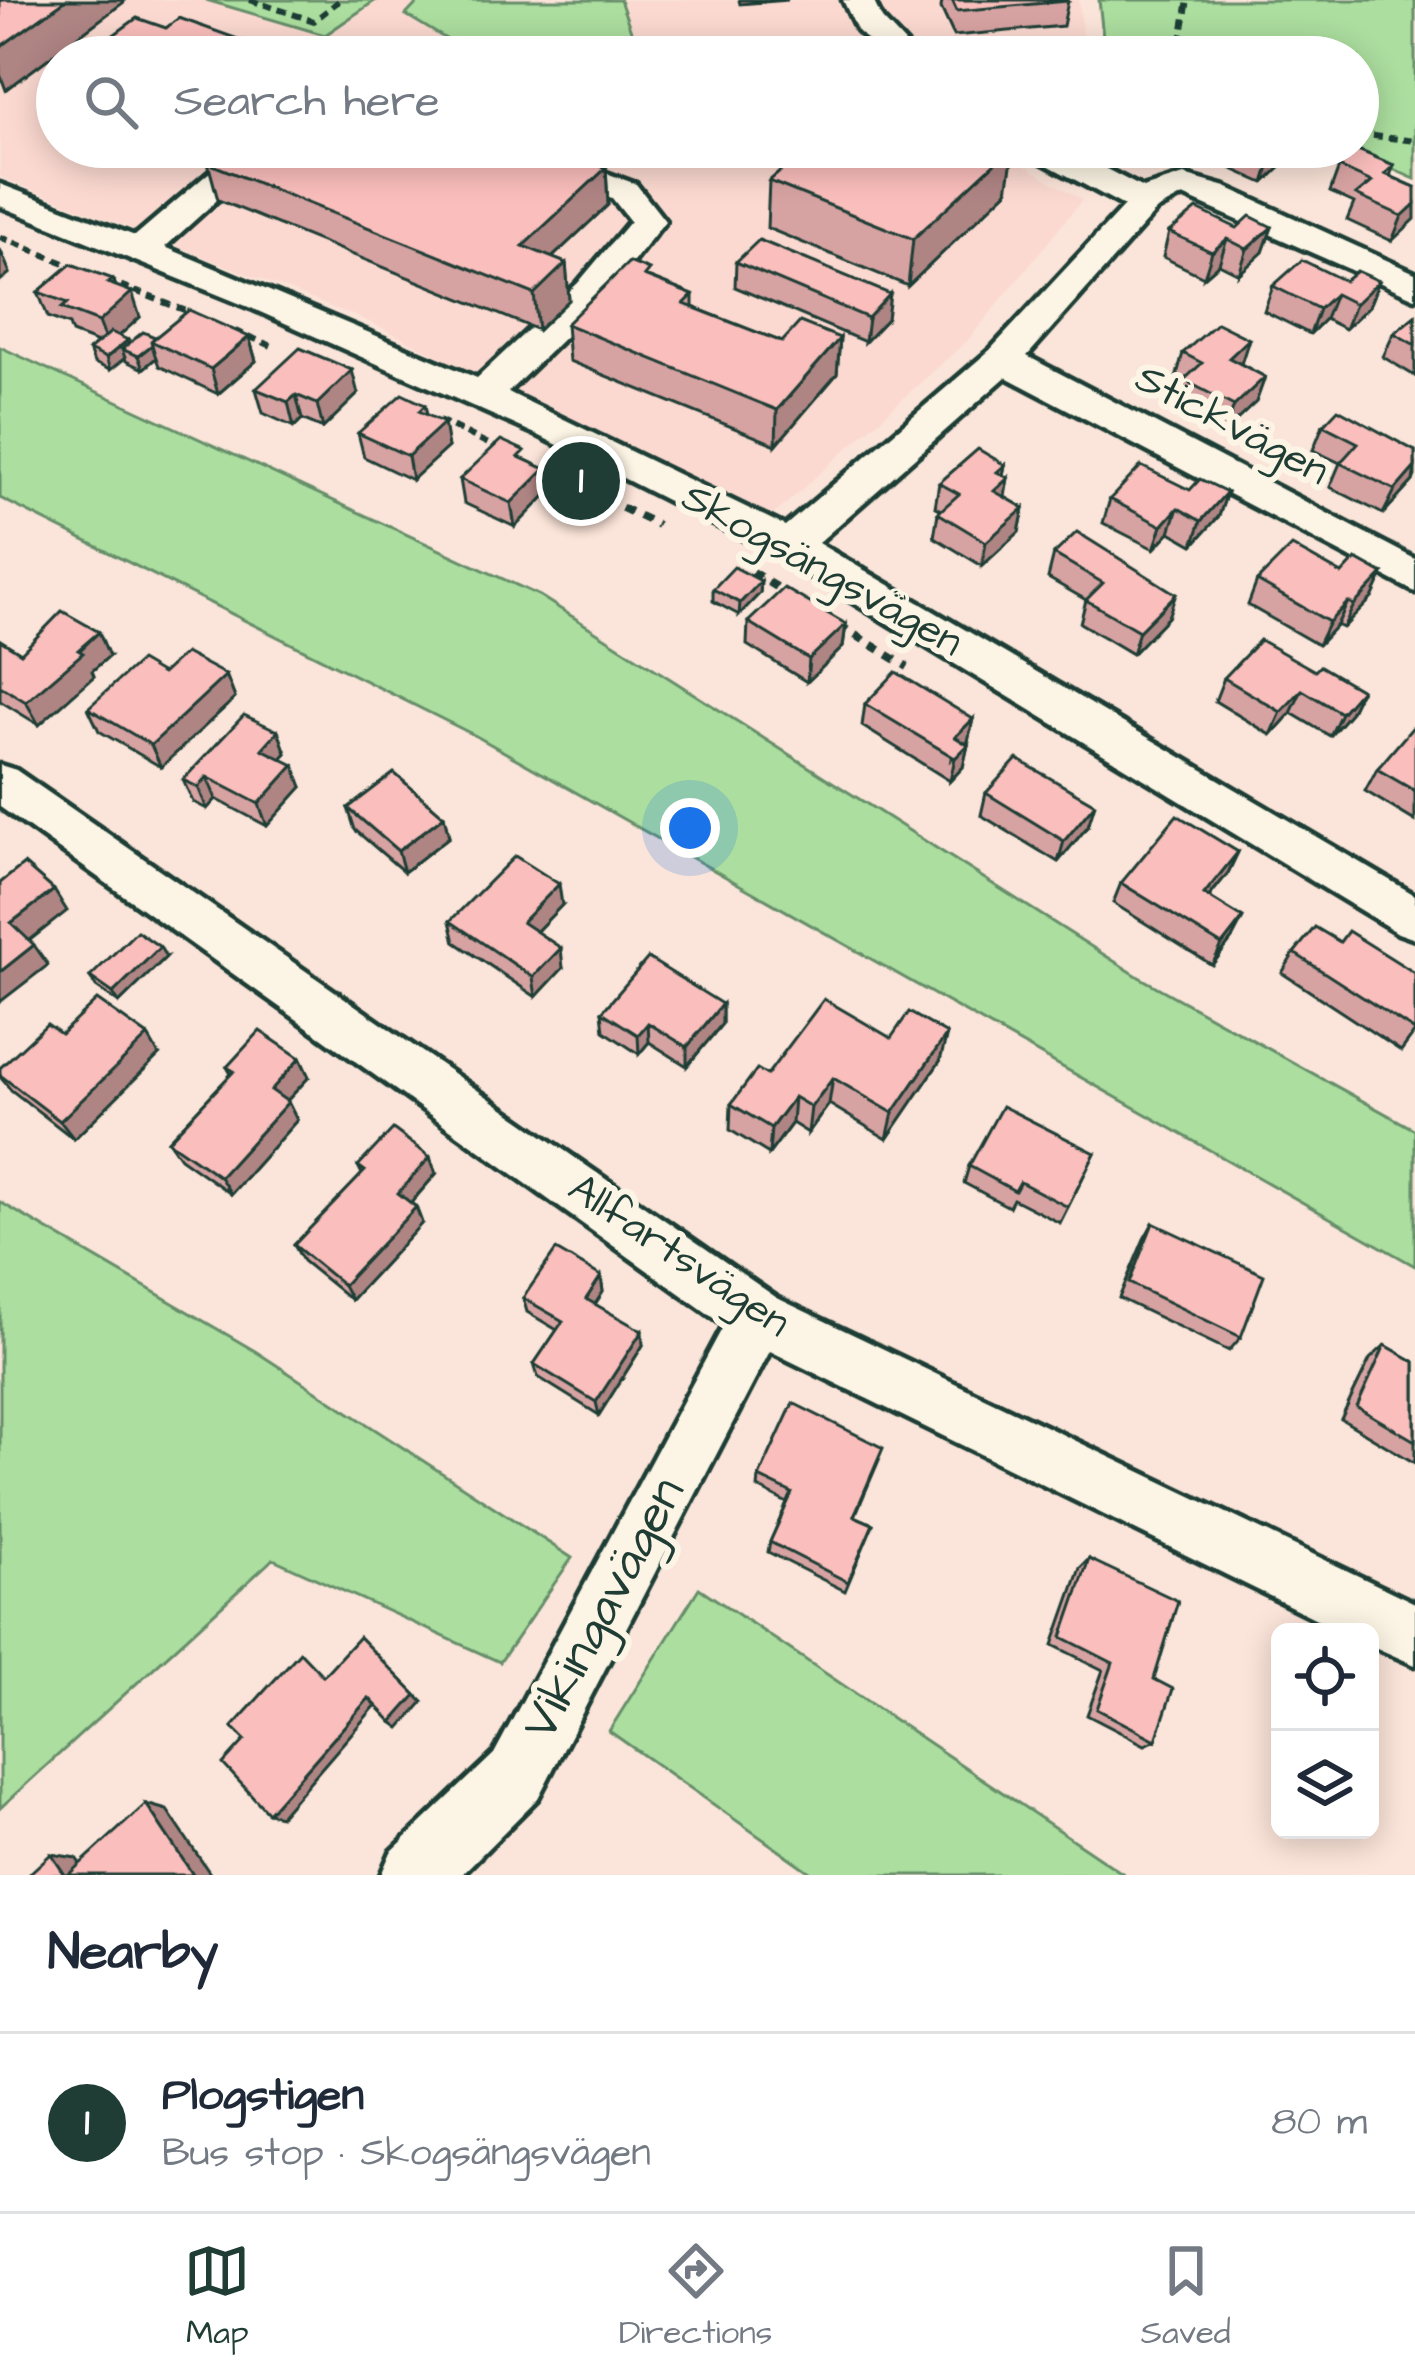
<!DOCTYPE html>
<meta charset="utf-8">
<style>
:root{--surface:#fff;--page:#f2f2f3;--text:#1f2937;--muted:#747a83;--line:#e0e1e3;--accent:#1f3d34}
body{margin:0;font-family:"Architects Daughter",sans-serif;background:var(--page);color:var(--text)}
.controls{position:absolute;right:36px;bottom:36px;display:grid;overflow:hidden;border-radius:18px;box-shadow:0 6px 30px #0003}
.controls button{width:108px;height:108px;display:grid;place-items:center;padding:0;border:0;border-bottom:3px solid var(--line);background:var(--surface);color:var(--text);font:60px sans-serif}
.you{position:absolute;left:690px;top:828px;width:42px;height:42px;margin:-30px;border:9px solid #fff;border-radius:50%;background:#1a73e8;box-shadow:0 0 0 18px #1a73e833}
.badge{display:grid;place-items:center;width:78px;height:78px;border-radius:50%;background:var(--accent);color:#fff;font-size:39px;font-weight:700}
.pin{position:absolute;translate:-50% -50%;border:6px solid #fff;box-shadow:0 3px 12px #0006}
.list{margin:0;padding:0;list-style:none}
h2{display:flex;justify-content:space-between;align-items:center;height:156px;margin:0;padding:0 48px;font-size:51px}
h2 small{font-size:39px;font-weight:400;color:var(--muted)}
.list li{display:grid;grid-template-columns:78px 1fr auto;gap:36px;align-items:center;box-sizing:border-box;height:180px;padding:0 48px;border-top:3px solid var(--line)}
.list b{display:block;font-size:45px;white-space:nowrap}
.list p{margin:0;font-size:39px;white-space:nowrap;color:var(--muted)}
.list em{font-size:39px;font-style:normal;color:var(--muted)}
.icon{flex:none;width:66px;height:66px;fill:none;stroke:currentColor;stroke-width:2;stroke-linecap:round;stroke-linejoin:round}
.map{position:relative;flex:none;width:1415px;height:1875px;overflow:hidden}
.search{position:absolute;background:var(--surface);box-shadow:0 6px 30px #0003;left:36px;right:36px;top:36px;height:132px;display:flex;align-items:center;gap:30px;box-sizing:border-box;padding:0 42px;border-radius:66px;color:var(--muted);font-size:45px}
.sheet{height:336px;background:var(--surface)}
nav{display:flex;justify-content:space-around;align-items:center;box-sizing:border-box;height:168px;border-top:3px solid var(--line);background:var(--surface);font-size:33px;color:var(--muted)}
nav a{display:grid;justify-items:center;gap:6px}
nav .on{color:var(--accent)}
.map>svg:first-child{display:block}
.built{fill:#fbd9d0}
.green{fill:#acde9f;stroke:#668e6a;stroke-width:3}
.lines{fill:none;stroke-linecap:round;stroke-linejoin:round}
.minor-casing{stroke:#1f3d34;stroke-width:9}
.path-far1{stroke:#1f3d34;stroke-width:6;stroke-dasharray:9 6;stroke-linecap:butt}
.path{stroke:#1f3d34;stroke-width:8;stroke-dasharray:10 9;stroke-linecap:butt}
.minor{fill:#fcf5e5;fill-rule:evenodd}
.wall{fill:#d7a3a2;stroke:#1f3d34;stroke-width:3}
.shaded-wall{fill:#af8584;stroke:#1f3d34;stroke-width:3}
.building{fill:#fabebc;stroke:#1f3d34;stroke-width:3}
.labels{text-anchor:middle;dominant-baseline:central;stroke-width:12;stroke-linejoin:round;paint-order:stroke}
.street-label{font-size:42px;fill:#1f3d34;stroke:#fcf5e5}
.near-street-label{font-size:51px;fill:#1f3d34;stroke:#fcf5e5}
</style>
<div class="map">
<svg width="1415" height="1875" viewBox="0 0 1415 1875">
<rect width="100%" height="100%" fill="#fbe4d9"/>
<filter id="ink" filterUnits="userSpaceOnUse"><feTurbulence type="fractalNoise" baseFrequency=".00833" numOctaves="2"/><feDisplacementMap in="SourceGraphic" scale="24" xChannelSelector="R" yChannelSelector="G"/><feConvolveMatrix kernelMatrix="1 2 1 2 8 2 1 2 1" color-interpolation-filters="sRGB"/></filter>
<g filter="url(#ink)">
<!-- built -->
<polygon class="built" points="0,0 206,0 325,35 376,0 1079,0 1083,42 1070,57 57,57 57,147 994,147 1082,200 969,339 769,519 372,323 0,177"/>
<!-- green -->
<g class="green">
<polygon points="206,0 376,0 325,35"/>
<polygon points="420,0 620,0 636,45 707,57 476,57 406,15"/>
<polygon points="1099,0 1415,0 1415,179 1342,147 1358,147 1358,57 1095,57 1104,46"/>
<polygon points="0,347 540,596 1139,977 1415,1130 1415,1266 476,736 0,498"/>
<polygon points="0,1202 255,1351 572,1558 500,1662 273,1559 0,1808"/>
<polygon points="699,1588 1125,1875 814,1875 609,1731"/>
</g>
<g class="lines">
<defs>
<g id="minor">
<polygon points="843,0 873,0 882,19 918,57 884,57 857,30"/>
<polygon points="239,147 276,147 165,247 477,378 578,283 630,221 612,198 493,154 488,147 536,147 636,184 665,221 604,299 508,392 785,526 990,350 1124,206 1027,154 1022,147 1064,147 1143,188 1184,175 1226,187 1415,273 1415,298 1183,196 1157,210 1027,356 1415,559 1415,592 1006,377 818,543 1415,895 1415,939 1398,933 775,555 540,436 251,308 0,206 0,184 135,236"/>
<polygon points="0,765 16,770 777,1298 1415,1603 1415,1665 1370,1645 1370,1632 1343,1632 770,1351 538,1798 461,1875 381,1875 391,1852 494,1754 724,1325 0,807"/>
</g>
</defs>
<!-- minor casing -->
<use href="#minor" class="minor-casing"/>
<!-- path-far1 -->
<g class="path-far1">
<polyline points="250,0 314,21 340,0"/>
<polyline points="1178,57 1188,0"/>
<polyline points="1358,134 1415,141"/>
<polyline points="0,237 77,268"/>
<polyline points="107,280 194,314"/>
<polyline points="235,331 272,346"/>
<polyline points="439,420 501,450"/>
<polyline points="541,469 559,478"/>
</g>
<!-- path -->
<g class="path">
<polyline points="553,475 658,525"/>
<polyline points="752,572 790,595"/>
<polyline points="839,625 908,667"/>
</g>
<!-- minor -->
<use href="#minor" class="minor"/>
</g>
<!-- wall -->
<g class="wall">
<polygon points="739,0 788,0 740,4"/>
<polygon points="911,0 1067,0 1068,1 1063,26 954,36 941,8 942,1 913,3"/>
<polygon points="166,28 269,50 271,57 114,57 108,39"/>
<polygon points="173,147 202,147 193,154"/>
<polygon points="1218,147 1291,147 1286,162 1264,183 1221,164 1225,150"/>
<polygon points="208,163 606,168 608,205 552,258 566,263 569,300 538,330 218,200"/>
<polygon points="1394,165 1390,176 1415,187 1392,241 1347,220 1354,203 1330,192 1339,167"/>
<polygon points="769,181 1007,191 908,286 767,228"/>
<polygon points="1272,227 1263,252 1239,274 1219,264 1204,277 1163,257 1169,232"/>
<polygon points="736,262 887,319 865,342 735,287"/>
<polygon points="650,278 693,295 693,307 782,342 840,338 837,374 776,445 569,361 566,324"/>
<polygon points="113,279 116,286 140,317 119,336 129,343 155,337 249,337 256,361 218,394 159,366 156,358 143,369 126,361 125,358 110,370 94,363 89,350 98,343 72,333 69,325 48,317 38,292"/>
<polygon points="1345,281 1379,281 1369,306 1345,329 1325,319 1310,334 1264,311 1273,286"/>
<polygon points="1415,316 1415,376 1383,357 1394,333"/>
<polygon points="1183,353 1241,364 1265,377 1256,402 1225,431 1176,405 1183,382 1176,378"/>
<polygon points="256,389 358,394 323,428 302,419 294,427 263,413"/>
<polygon points="425,405 427,415 448,447 412,480 364,457 358,433"/>
<polygon points="1323,425 1415,451 1415,476 1413,481 1383,514 1330,487 1340,463 1313,450"/>
<polygon points="526,460 545,469 548,493 515,527 464,503 460,479"/>
<polygon points="1005,465 1003,475 1008,478 1005,497 1024,508 1019,532 982,566 934,537 938,513 941,510 935,507 939,483"/>
<polygon points="1190,490 1227,492 1219,516 1193,545 1170,532 1154,549 1103,523 1110,499"/>
<polygon points="1054,554 1168,617 1132,654 1080,623 1086,600 1048,578"/>
<polygon points="1383,574 1372,598 1343,628 1337,625 1318,645 1248,605 1257,581"/>
<polygon points="761,581 760,593 739,615 713,601 713,589"/>
<polygon points="748,622 846,624 843,647 807,682 747,645"/>
<polygon points="0,640 21,653 109,656 92,671 94,676 39,725 0,701"/>
<polygon points="1315,671 1361,690 1350,713 1330,736 1291,713 1271,735 1215,701 1224,678"/>
<polygon points="162,674 226,675 235,698 161,767 99,731 88,708"/>
<polygon points="865,704 973,719 968,741 966,744 968,745 963,767 950,781 862,726"/>
<polygon points="1415,729 1415,821 1365,791 1377,769"/>
<polygon points="278,731 286,753 281,758 302,787 267,826 216,799 207,809 193,802 183,780"/>
<polygon points="986,793 1088,826 1058,862 981,815"/>
<polygon points="348,808 444,816 449,837 404,872 355,830"/>
<polygon points="1238,852 1228,873 1209,897 1232,939 1212,965 1113,903 1121,883"/>
<polygon points="562,905 536,932 563,968 536,997 455,942 450,921"/>
<polygon points="1340,942 1415,1032 1401,1051 1282,973 1294,953"/>
<polygon points="166,957 119,1003 96,987 90,977"/>
<polygon points="722,1004 722,1024 687,1066 649,1042 639,1054 604,1031 602,1012"/>
<polygon points="61,1034 159,1055 74,1139 11,1090 0,1077 0,1068"/>
<polygon points="891,1038 940,1061 887,1139 829,1104 808,1133 792,1123 769,1154 730,1130 731,1104 767,1075"/>
<polygon points="300,1058 309,1077 287,1101 297,1120 231,1194 180,1158 168,1141 231,1074 227,1067"/>
<polygon points="1095,1153 1060,1223 1013,1199 1009,1207 964,1183 969,1166"/>
<polygon points="358,1166 436,1174 411,1203 416,1207 422,1223 351,1300 303,1261 294,1245 362,1174"/>
<polygon points="1153,1223 1241,1337 1229,1351 1119,1298 1144,1239"/>
<polygon points="601,1276 603,1292 595,1304 643,1345 599,1415 538,1377 534,1364 557,1330 527,1312 523,1298"/>
<polygon points="1385,1345 1415,1362 1415,1463 1341,1419 1370,1359"/>
<polygon points="879,1460 855,1516 873,1524 845,1591 768,1552 770,1542 787,1503 758,1488 759,1477"/>
<polygon points="1089,1559 1154,1679 1156,1740 1145,1745 1087,1715 1103,1670 1053,1645 1080,1568"/>
</g>
<!-- shaded-wall -->
<g class="shaded-wall">
<polygon points="66,0 124,0 124,2 6,90 0,74 0,47"/>
<polygon points="1012,147 1014,147 1007,191 908,286 913,239"/>
<polygon points="1283,147 1291,147 1286,162 1264,183 1272,158"/>
<polygon points="606,168 608,205 526,282 523,246"/>
<polygon points="1415,204 1415,219 1392,241 1402,216"/>
<polygon points="1272,227 1263,252 1239,274 1247,249"/>
<polygon points="1227,239 1219,264 1204,277 1212,252"/>
<polygon points="0,249 10,273 0,281"/>
<polygon points="566,263 569,300 538,330 534,294"/>
<polygon points="113,279 121,301 132,292 140,317 108,346 99,322 108,283"/>
<polygon points="1379,281 1369,306 1345,329 1355,304"/>
<polygon points="890,294 887,319 865,342 868,318"/>
<polygon points="1335,294 1325,319 1310,334 1319,309"/>
<polygon points="249,337 256,361 218,394 211,369"/>
<polygon points="840,338 837,374 776,445 777,410"/>
<polygon points="1249,339 1241,364 1229,358"/>
<polygon points="128,340 132,353 122,349 125,358 110,370 106,358"/>
<polygon points="152,345 156,358 143,369 138,356"/>
<polygon points="352,370 358,394 323,428 317,404"/>
<polygon points="1265,377 1256,402 1225,431 1234,406"/>
<polygon points="296,395 302,419 294,427 288,402"/>
<polygon points="444,423 448,447 412,480 408,456"/>
<polygon points="1005,465 1001,485 1008,478 1003,503 990,515 997,472"/>
<polygon points="1415,467 1413,481 1383,514 1395,490"/>
<polygon points="545,469 548,493 515,527 511,503"/>
<polygon points="1227,492 1219,516 1193,545 1201,521"/>
<polygon points="1024,508 1019,532 982,566 986,542"/>
<polygon points="1178,508 1170,532 1154,549 1162,526"/>
<polygon points="1383,574 1372,598 1343,628 1354,605"/>
<polygon points="761,581 760,593 739,615 740,603"/>
<polygon points="1176,594 1168,617 1132,654 1139,631"/>
<polygon points="1348,602 1337,625 1318,645 1329,622"/>
<polygon points="846,624 843,647 807,682 809,659"/>
<polygon points="99,632 109,656 92,671 94,676 39,725 26,702"/>
<polygon points="226,675 235,698 161,767 151,745"/>
<polygon points="1302,690 1291,713 1271,735 1281,712"/>
<polygon points="1361,690 1350,713 1330,736 1341,713"/>
<polygon points="973,719 968,741 951,759 955,737"/>
<polygon points="278,731 286,753 270,771 262,749"/>
<polygon points="968,745 963,767 950,781 955,758"/>
<polygon points="294,765 302,787 267,826 259,804"/>
<polygon points="207,777 216,799 207,809 198,787"/>
<polygon points="1095,804 1088,826 1058,862 1064,841"/>
<polygon points="444,816 449,837 404,872 398,851"/>
<polygon points="1238,852 1228,873 1194,915 1204,894"/>
<polygon points="559,884 562,905 526,942 522,922"/>
<polygon points="54,890 67,911 25,944 11,923"/>
<polygon points="1243,918 1232,939 1212,965 1222,945"/>
<polygon points="34,945 48,965 0,1002 0,972"/>
<polygon points="160,947 166,957 119,1003 113,993"/>
<polygon points="561,948 563,968 536,997 533,977"/>
<polygon points="722,1004 722,1024 687,1066 687,1047"/>
<polygon points="648,1023 649,1042 639,1054 638,1035"/>
<polygon points="947,1034 940,1061 887,1139 893,1113"/>
<polygon points="148,1036 159,1055 74,1139 60,1121"/>
<polygon points="300,1058 309,1077 280,1108 271,1090"/>
<polygon points="833,1078 829,1104 808,1133 811,1107"/>
<polygon points="794,1097 792,1123 769,1154 771,1128"/>
<polygon points="288,1102 297,1120 231,1194 220,1177"/>
<polygon points="430,1157 436,1174 405,1209 398,1193"/>
<polygon points="416,1207 422,1223 351,1300 343,1285"/>
<polygon points="601,1276 603,1292 589,1313 586,1299"/>
<polygon points="642,1331 643,1345 599,1415 596,1402"/>
<polygon points="359,1637 423,1702 400,1728 392,1722"/>
<polygon points="369,1698 377,1704 280,1816 268,1813"/>
<polygon points="146,1804 167,1810 211,1875 193,1875"/>
<polygon points="51,1854 76,1858 88,1875 65,1875"/>
</g>
<!-- building -->
<g class="building">
<polygon points="0,0 66,0 0,47"/>
<polygon points="952,0 1067,0 1068,1 957,11"/>
<polygon points="137,18 166,28 179,18 269,50 261,57 158,57 108,39"/>
<polygon points="228,147 549,147 606,168 523,246 566,263 534,294 208,163"/>
<polygon points="809,147 1012,147 913,239 769,181"/>
<polygon points="1247,147 1283,147 1272,158"/>
<polygon points="1358,150 1394,165 1385,174 1415,187 1415,204 1402,216 1356,195 1372,182 1339,167"/>
<polygon points="1197,209 1237,228 1250,216 1272,227 1247,249 1227,239 1212,252 1169,232"/>
<polygon points="759,240 890,294 868,318 736,262"/>
<polygon points="1302,260 1345,281 1357,271 1379,281 1355,304 1335,294 1319,309 1273,286"/>
<polygon points="629,262 649,270 644,276 693,295 684,304 782,342 800,322 840,338 777,410 566,324"/>
<polygon points="71,264 113,279 108,283 132,292 99,322 62,308 68,303 38,292"/>
<polygon points="189,310 249,337 211,369 151,341"/>
<polygon points="1415,316 1415,345 1394,333"/>
<polygon points="1217,323 1249,339 1229,358 1265,377 1234,406 1184,380 1202,363 1183,353"/>
<polygon points="111,332 128,340 106,358 89,350"/>
<polygon points="143,332 155,337 151,341 152,345 138,356 122,349"/>
<polygon points="300,348 352,370 317,404 296,395 288,402 256,389"/>
<polygon points="402,394 425,405 419,411 444,423 408,456 358,433"/>
<polygon points="1338,409 1415,451 1415,467 1395,490 1340,463 1358,443 1323,425"/>
<polygon points="501,440 525,451 519,457 545,469 511,503 460,479"/>
<polygon points="978,449 1005,465 997,472 1008,478 994,491 1024,508 986,542 938,513 959,494 939,483"/>
<polygon points="1141,466 1190,490 1200,479 1227,492 1201,521 1178,508 1162,526 1110,499"/>
<polygon points="1077,532 1176,594 1139,631 1086,600 1103,583 1054,554"/>
<polygon points="1292,546 1342,574 1356,559 1383,574 1354,605 1348,602 1329,622 1257,581"/>
<polygon points="734,567 761,581 740,603 713,589"/>
<polygon points="784,588 846,624 809,659 748,622"/>
<polygon points="62,611 99,632 78,650 83,653 26,702 0,686 0,640 21,653"/>
<polygon points="1260,640 1315,671 1320,666 1361,690 1341,713 1302,690 1281,712 1224,678"/>
<polygon points="185,653 226,675 151,745 88,708 140,661 162,674"/>
<polygon points="896,672 973,719 955,737 968,745 955,758 865,704"/>
<polygon points="244,715 278,731 262,749 294,765 259,804 207,777 198,787 183,780"/>
<polygon points="1412,728 1415,729 1415,791 1377,769"/>
<polygon points="1017,759 1095,804 1064,841 986,793"/>
<polygon points="394,773 444,816 398,851 348,808"/>
<polygon points="1177,815 1238,852 1204,894 1243,918 1222,945 1121,883"/>
<polygon points="515,856 559,884 522,922 561,948 533,977 450,921"/>
<polygon points="24,864 54,890 11,923 34,945 0,972 0,883"/>
<polygon points="1315,927 1340,942 1348,931 1415,973 1415,1031 1294,953"/>
<polygon points="137,931 160,947 113,993 90,977"/>
<polygon points="648,958 722,1004 687,1047 648,1023 638,1035 602,1012"/>
<polygon points="824,999 891,1038 909,1012 947,1034 893,1113 833,1078 811,1107 794,1097 771,1128 731,1104 757,1069 767,1075"/>
<polygon points="97,1000 148,1036 60,1121 0,1075 0,1068 47,1024 61,1034"/>
<polygon points="260,1031 300,1058 271,1090 288,1102 220,1177 168,1141 234,1071 227,1067"/>
<polygon points="1002,1106 1095,1153 1068,1207 1020,1182 1015,1191 969,1166"/>
<polygon points="393,1129 430,1157 398,1193 416,1207 343,1285 294,1245 365,1171 358,1166"/>
<polygon points="1153,1223 1264,1275 1241,1337 1129,1283"/>
<polygon points="556,1250 601,1276 586,1299 642,1331 596,1402 534,1364 563,1321 523,1298"/>
<polygon points="1385,1345 1415,1362 1415,1441 1357,1407"/>
<polygon points="793,1403 883,1448 854,1516 873,1524 848,1582 770,1542 792,1493 759,1477"/>
<polygon points="1089,1559 1178,1601 1154,1679 1173,1689 1156,1740 1097,1709 1113,1663 1062,1637"/>
<polygon points="359,1637 416,1695 392,1722 369,1698 268,1813 223,1764 245,1740 232,1727 300,1652 323,1676"/>
<polygon points="146,1804 193,1875 68,1875"/>
<polygon points="51,1854 65,1875 28,1875"/>
</g>
</g>
<g class="labels">
<!-- street labels -->
<g class="street-label">
<text transform="translate(1232 425) rotate(28)">Stickvägen</text>
<text transform="translate(822 570) rotate(29)">Skogsängsvägen</text>
<text transform="translate(679 1256) rotate(34)">Allfartsvägen</text>
</g>
<!-- near-street labels -->
<g class="near-street-label">
<text transform="translate(604 1609) rotate(-62)">Vikingavägen</text>
</g>
</g>
</svg>
<div class="controls">
<button><svg class="icon" aria-label="locate" viewBox="0 0 24 24"><circle cx="12" cy="12" r="6"/><path d="M12 2v4M12 18v4M2 12h4M18 12h4"/></svg></button>
<button><svg class="icon" aria-label="layers" viewBox="0 0 24 24"><path d="M12 4l9 5-9 5-9-5zM3 14l9 5 9-5"/></svg></button>
</div>
<div class="you"></div>
<div class="pin badge" style="left:581px;top:481px">1</div>
<div class="search"><svg class="icon" aria-label="search" viewBox="0 0 24 24"><circle cx="10" cy="10" r="6"/><path d="M15 15l6 6"/></svg>Search here</div>
</div>
<section class="sheet">
<h2>Nearby<small></small></h2>
<ul class="list">
<li><span class="badge">1</span><div><b>Plogstigen</b><p>Bus stop · Skogsängsvägen</p></div><em>80 m</em></li>
</ul>
</section>
<nav>
<a class="on"><svg class="icon" aria-label="map" viewBox="0 0 24 24"><path d="M3 6l6-2 6 2 6-2v14l-6 2-6-2-6 2zM9 4v14M15 6v14"/></svg>Map</a>
<a><svg class="icon" aria-label="directions" viewBox="0 0 24 24"><path d="M12 3l9 9-9 9-9-9zM9 14v-3h6M13 9l2 2-2 2"/></svg>Directions</a>
<a><svg class="icon" aria-label="saved" viewBox="0 0 24 24"><path d="M7 4h10v16l-5-4-5 4z"/></svg>Saved</a>
</nav>
